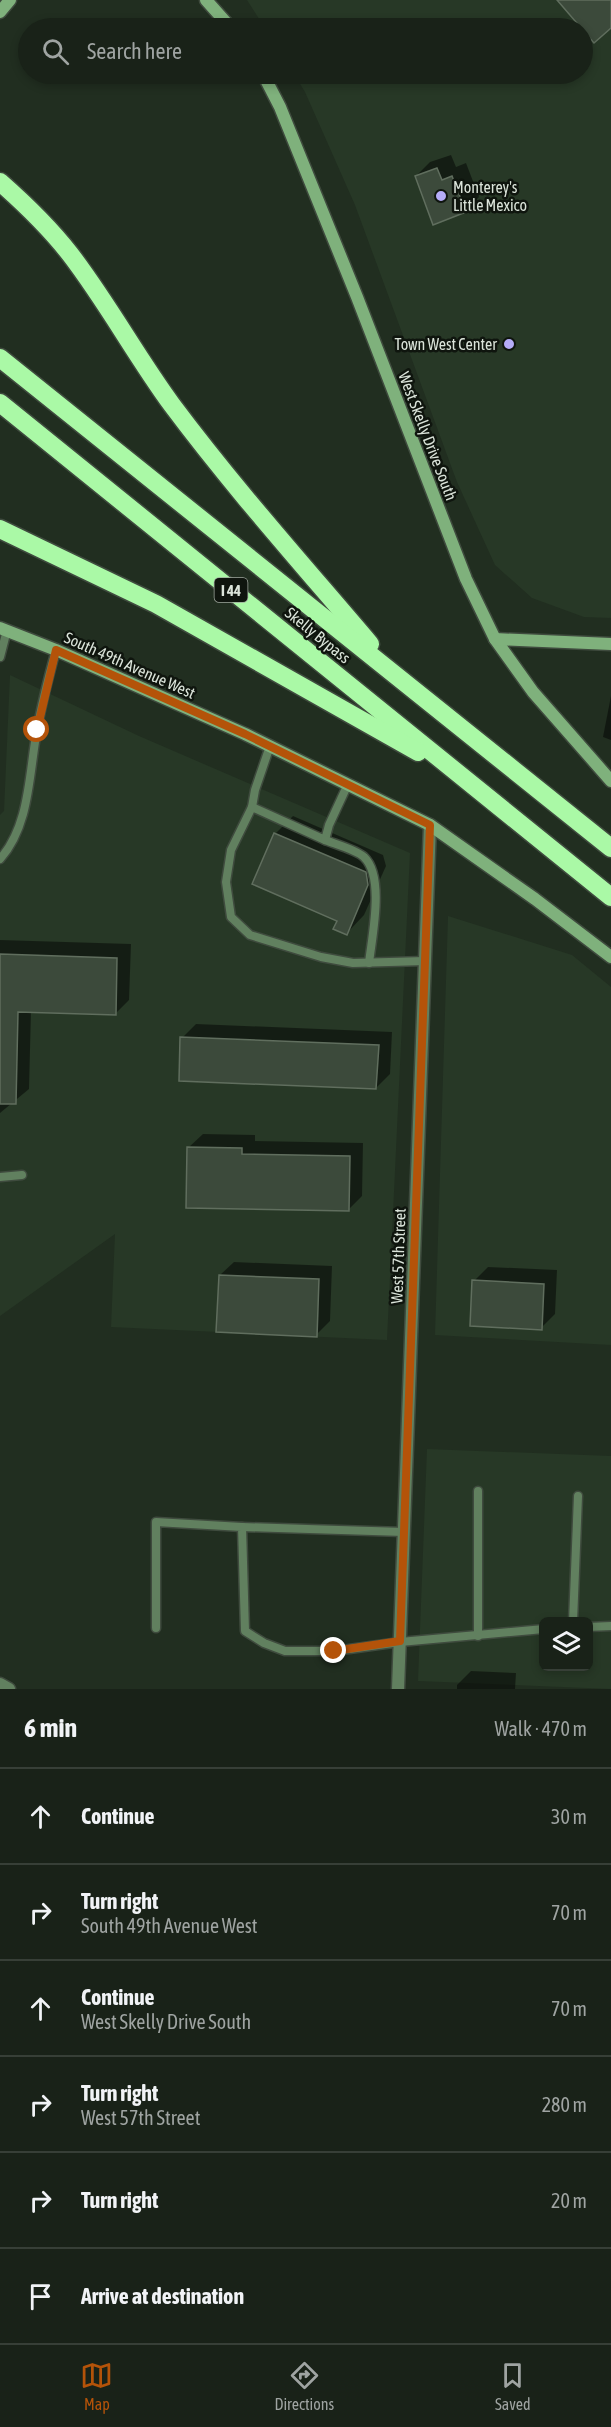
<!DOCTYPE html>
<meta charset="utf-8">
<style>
:root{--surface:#192218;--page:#222a21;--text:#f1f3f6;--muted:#9fa4a2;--line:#373f37;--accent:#b45309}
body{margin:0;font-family:"Asap Condensed",sans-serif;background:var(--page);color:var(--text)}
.controls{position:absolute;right:18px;bottom:18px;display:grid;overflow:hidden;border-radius:9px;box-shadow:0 3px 9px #0003}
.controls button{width:54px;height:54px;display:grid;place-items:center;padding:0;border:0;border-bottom:2px solid var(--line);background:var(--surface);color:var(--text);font:30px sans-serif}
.stop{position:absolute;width:18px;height:18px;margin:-14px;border:4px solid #b45309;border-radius:50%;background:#fff}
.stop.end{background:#b45309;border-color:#fff;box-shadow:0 2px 6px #0008}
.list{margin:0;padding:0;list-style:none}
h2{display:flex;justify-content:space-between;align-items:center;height:78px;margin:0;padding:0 24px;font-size:26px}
h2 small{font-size:20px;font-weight:400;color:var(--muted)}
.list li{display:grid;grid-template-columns:39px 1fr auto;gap:18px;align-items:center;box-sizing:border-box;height:96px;padding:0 24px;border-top:2px solid var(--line)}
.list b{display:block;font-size:22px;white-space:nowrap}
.list p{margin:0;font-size:20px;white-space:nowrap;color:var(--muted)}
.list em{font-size:20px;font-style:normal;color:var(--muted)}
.icon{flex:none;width:33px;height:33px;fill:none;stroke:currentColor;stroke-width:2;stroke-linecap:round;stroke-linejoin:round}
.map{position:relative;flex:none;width:611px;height:1689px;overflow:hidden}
.search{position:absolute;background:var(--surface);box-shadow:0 3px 9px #0003;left:18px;right:18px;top:18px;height:66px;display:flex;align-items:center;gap:15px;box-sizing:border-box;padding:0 21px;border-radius:33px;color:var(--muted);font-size:22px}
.sheet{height:654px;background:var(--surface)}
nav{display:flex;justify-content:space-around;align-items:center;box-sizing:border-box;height:84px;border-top:2px solid var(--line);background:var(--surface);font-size:16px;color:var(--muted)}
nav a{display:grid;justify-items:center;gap:3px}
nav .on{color:var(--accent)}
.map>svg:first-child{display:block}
.built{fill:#273826;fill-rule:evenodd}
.shadow{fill:#0007}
.building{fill:#3c4a3b;stroke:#606e5e;stroke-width:1.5}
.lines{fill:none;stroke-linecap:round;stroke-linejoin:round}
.lane-casing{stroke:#3f4b3e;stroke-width:11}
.street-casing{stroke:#3f4b3e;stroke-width:15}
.secondary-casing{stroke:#3f4b3e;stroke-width:15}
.highway-casing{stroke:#3f4b3e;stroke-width:21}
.lane{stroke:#61805f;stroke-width:8}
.street{stroke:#61805f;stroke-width:12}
.secondary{stroke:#7fb17c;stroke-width:12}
.highway{stroke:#aaf9a6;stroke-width:18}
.route{stroke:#b45309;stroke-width:8}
.poi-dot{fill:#b5acf8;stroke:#0f150e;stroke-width:2}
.labels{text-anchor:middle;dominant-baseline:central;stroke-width:5;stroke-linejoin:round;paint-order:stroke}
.shield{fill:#0f150e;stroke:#9ea69d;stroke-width:1.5}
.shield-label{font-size:15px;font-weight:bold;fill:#dbe4da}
.poi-label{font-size:16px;fill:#dbe4da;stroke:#0f150e;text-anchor:start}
.street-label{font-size:16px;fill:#dbe4da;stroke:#0f150e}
</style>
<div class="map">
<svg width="611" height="1689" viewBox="0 0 611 1689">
<rect width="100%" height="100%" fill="#212e20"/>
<!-- built -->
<g class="built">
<polygon points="247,0 611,0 611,618 584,617 532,598 495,565 457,482 355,205 305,92 294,74 582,74 582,28 265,28"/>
<polygon points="10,675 139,736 410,853 387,1340 111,1327 115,1234 0,1316 0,815 4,811"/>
<polygon points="448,916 572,955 611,987 611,1345 435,1335"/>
<path d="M427 1449 611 1456V1689L418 1681ZM544 1622H588V1666H544Z"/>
</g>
<!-- shadow -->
<g class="shadow">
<polygon points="451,155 456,167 466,163 479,197 465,211 416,176 430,162"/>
<polygon points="611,696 611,740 603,737"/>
<polygon points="293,816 383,855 386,866 364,915 347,933 275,834"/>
<polygon points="0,940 131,944 129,1000 115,1014 31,1011 29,1089 0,1113"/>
<polygon points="196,1024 392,1032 390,1074 376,1088 182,1038"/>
<polygon points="203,1134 255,1135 255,1141 363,1143 362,1196 348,1210 189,1147"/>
<polygon points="234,1262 332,1266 330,1321 316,1335 220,1275"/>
<polygon points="488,1267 557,1270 555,1314 541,1328 474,1281"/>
<polygon points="471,1671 516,1673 515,1689 457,1689 457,1685"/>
</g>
<!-- building -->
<g class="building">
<polygon points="557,0 611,0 611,28 594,43"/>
<polygon points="437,168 442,180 452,176 466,212 433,225 415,176"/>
<polygon points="274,833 366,872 368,885 347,935 333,929 337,921 252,884"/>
<polygon points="0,954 117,958 116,1015 18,1012 16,1104 0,1104"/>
<polygon points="180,1037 379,1045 376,1089 179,1081"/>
<polygon points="187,1147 242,1148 242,1154 350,1156 349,1211 186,1208"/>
<polygon points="219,1275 319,1279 317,1337 216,1332"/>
<polygon points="472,1280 544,1284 542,1330 470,1326"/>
</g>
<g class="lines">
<defs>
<g id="lane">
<polyline points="0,657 7,630"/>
<polyline points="270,746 255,790 252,807 231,850 226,882 231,917 250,935 321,957 353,963 425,961"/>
<polyline points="252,807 325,840 329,825 348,784"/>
<path d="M325 840C335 844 357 850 364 857 385 877 372 936 369 963"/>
<path d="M0 859C29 827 29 776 36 736 41 707 48 679 56 650"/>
<polyline points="0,1177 22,1175"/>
<polyline points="478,1491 478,1636"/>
<polyline points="242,1527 404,1532"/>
<polyline points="573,1622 578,1496"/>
<polyline points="588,1627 611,1626"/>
<polyline points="156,1628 156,1522 242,1527 245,1631 264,1643 285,1651 335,1651 400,1642 544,1629"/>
</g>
<g id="street">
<polyline points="0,1684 9,1689"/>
<polyline points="398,1689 430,825"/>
</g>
<g id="secondary">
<polyline points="206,0 231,28"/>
<polyline points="0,12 10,0"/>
<polyline points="263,74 280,107 357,297 466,579 495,639 533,692 611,781"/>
<polyline points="0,628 56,650 245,734 430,825 535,899 611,957"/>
<polyline points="495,639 611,644"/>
</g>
<g id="highway">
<path d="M0 182C25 204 49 227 70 254 107 302 136 356 172 405 234 488 303 565 370 644"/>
<polyline points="0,358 611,848"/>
<polyline points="0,403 611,897"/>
<polyline points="0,529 156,604 418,752"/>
</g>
</defs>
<!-- lane casing -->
<use href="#lane" class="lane-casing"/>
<!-- street casing -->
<use href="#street" class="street-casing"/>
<!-- secondary casing -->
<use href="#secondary" class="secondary-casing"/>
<!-- highway casing -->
<use href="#highway" class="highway-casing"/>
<!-- lane -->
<use href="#lane" class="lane"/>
<!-- street -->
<use href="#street" class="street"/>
<!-- secondary -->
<use href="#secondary" class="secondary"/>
<!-- highway -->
<use href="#highway" class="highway"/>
</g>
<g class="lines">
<!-- route -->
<polyline class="route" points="37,730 56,650 245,734 430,825 400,1641 334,1651"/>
</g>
<!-- markers -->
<g class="poi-dot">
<circle cx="441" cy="196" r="6"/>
<circle cx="509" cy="344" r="6"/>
</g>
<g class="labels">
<!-- shield labels -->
<rect class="shield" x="214.5" y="578" width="33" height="24" rx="4.5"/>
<g class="shield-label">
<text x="231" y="590">I 44</text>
</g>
<!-- poi labels -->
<g class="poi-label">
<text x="453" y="187">Monterey's<tspan x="453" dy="18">Little Mexico</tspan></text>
<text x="497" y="344" text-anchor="end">Town West Center</text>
</g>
<!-- street labels -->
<g class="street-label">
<text transform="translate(428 436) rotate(69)">West Skelly Drive South</text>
<text transform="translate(318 635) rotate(39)">Skelly Bypass</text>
<text transform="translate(130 665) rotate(24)">South 49th Avenue West</text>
<text transform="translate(398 1256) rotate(-88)">West 57th Street</text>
</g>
</g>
</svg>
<div class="controls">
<button><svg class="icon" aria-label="layers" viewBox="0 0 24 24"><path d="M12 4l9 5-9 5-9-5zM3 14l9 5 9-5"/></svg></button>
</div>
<div class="stop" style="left:37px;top:730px"></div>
<div class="stop end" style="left:334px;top:1651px"></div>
<div class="search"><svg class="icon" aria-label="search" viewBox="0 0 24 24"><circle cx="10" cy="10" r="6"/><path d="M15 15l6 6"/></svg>Search here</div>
</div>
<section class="sheet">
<h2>6 min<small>Walk · 470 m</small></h2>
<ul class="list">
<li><svg class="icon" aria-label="ahead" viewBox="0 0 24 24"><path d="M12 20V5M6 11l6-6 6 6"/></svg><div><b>Continue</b></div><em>30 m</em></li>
<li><svg class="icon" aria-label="right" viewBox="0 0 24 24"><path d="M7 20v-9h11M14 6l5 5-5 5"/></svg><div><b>Turn right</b><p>South 49th Avenue West</p></div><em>70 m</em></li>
<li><svg class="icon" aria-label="ahead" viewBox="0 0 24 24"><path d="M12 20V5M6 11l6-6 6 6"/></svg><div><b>Continue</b><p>West Skelly Drive South</p></div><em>70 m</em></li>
<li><svg class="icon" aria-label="right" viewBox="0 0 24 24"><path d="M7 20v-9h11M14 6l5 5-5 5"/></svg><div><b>Turn right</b><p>West 57th Street</p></div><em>280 m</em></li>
<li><svg class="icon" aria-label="right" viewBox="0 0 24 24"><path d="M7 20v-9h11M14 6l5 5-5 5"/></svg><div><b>Turn right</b></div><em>20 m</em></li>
<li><svg class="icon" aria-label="arrive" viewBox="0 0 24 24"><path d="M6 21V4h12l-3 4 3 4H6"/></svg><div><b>Arrive at destination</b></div></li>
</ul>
</section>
<nav>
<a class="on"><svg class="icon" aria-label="map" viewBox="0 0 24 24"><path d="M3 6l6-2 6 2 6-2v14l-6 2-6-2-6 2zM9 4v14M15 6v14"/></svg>Map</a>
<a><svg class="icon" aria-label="directions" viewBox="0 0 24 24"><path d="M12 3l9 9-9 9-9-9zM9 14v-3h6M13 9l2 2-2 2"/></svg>Directions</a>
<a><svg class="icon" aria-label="saved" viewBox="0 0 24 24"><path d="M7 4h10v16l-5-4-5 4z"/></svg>Saved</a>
</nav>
